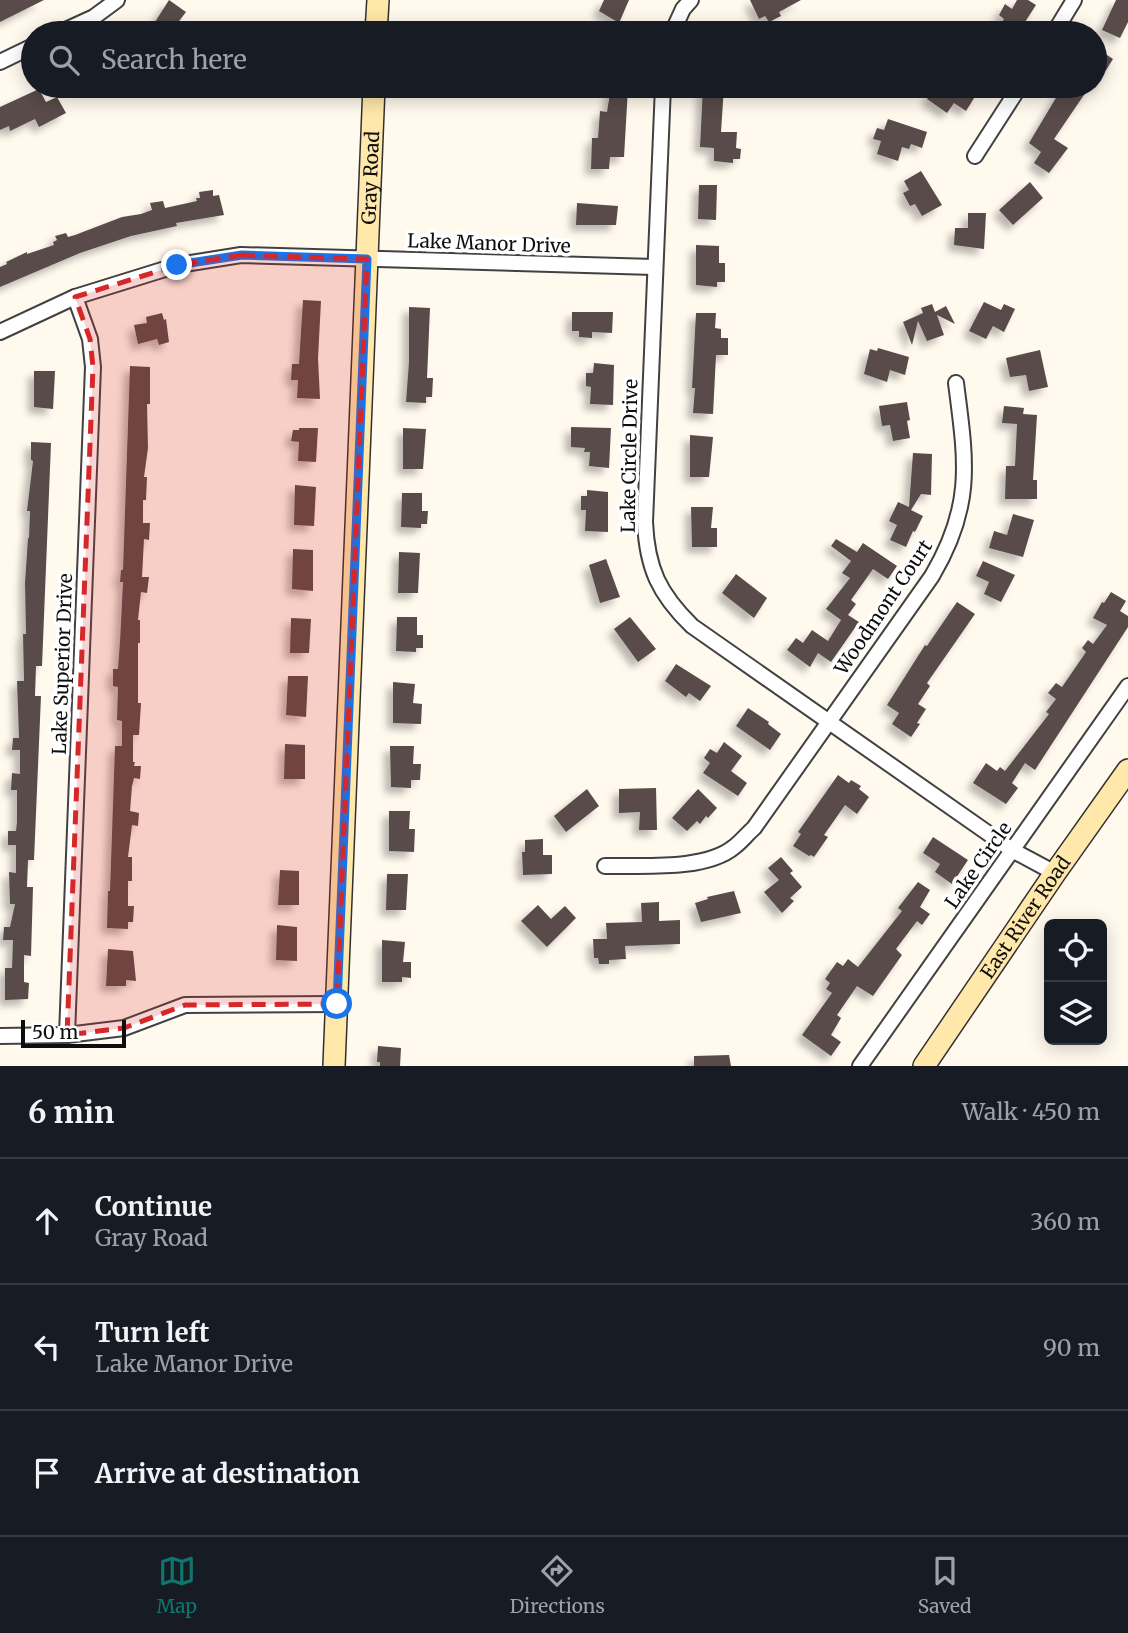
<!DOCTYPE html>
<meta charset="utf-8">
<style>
:root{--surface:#171b24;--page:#242831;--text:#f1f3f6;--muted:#9ea1a6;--line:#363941;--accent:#0f766e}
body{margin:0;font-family:Merriweather,serif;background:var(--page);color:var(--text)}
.controls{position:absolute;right:21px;bottom:21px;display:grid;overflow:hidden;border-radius:10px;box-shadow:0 4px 18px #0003}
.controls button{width:63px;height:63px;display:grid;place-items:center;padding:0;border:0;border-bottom:2px solid var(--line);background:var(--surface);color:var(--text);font:35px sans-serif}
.scale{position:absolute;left:21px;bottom:18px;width:105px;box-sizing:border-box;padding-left:7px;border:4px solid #0e0e0e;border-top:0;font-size:19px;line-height:24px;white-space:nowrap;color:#0e0e0e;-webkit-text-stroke:5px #fff;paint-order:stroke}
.stop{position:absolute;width:21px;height:21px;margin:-16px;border:5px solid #1a73e8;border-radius:50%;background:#fff}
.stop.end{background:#1a73e8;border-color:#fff;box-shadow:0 2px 7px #0008}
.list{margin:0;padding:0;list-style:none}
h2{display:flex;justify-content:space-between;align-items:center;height:91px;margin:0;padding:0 28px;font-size:30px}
h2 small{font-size:23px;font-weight:400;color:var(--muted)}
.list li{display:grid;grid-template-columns:46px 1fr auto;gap:21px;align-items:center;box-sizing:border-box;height:126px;padding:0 28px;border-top:2px solid var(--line)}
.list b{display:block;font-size:26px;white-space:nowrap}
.list p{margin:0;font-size:23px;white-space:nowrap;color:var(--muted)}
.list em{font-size:23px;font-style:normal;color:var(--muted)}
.icon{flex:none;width:38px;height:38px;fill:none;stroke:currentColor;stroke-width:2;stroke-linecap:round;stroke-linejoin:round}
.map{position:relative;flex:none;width:1128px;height:1066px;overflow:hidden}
.search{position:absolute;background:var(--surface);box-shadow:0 4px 18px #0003;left:21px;right:21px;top:21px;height:77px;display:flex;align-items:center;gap:18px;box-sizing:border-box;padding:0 24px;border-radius:38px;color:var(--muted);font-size:26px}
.sheet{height:469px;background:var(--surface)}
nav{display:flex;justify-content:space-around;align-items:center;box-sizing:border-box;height:98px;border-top:2px solid var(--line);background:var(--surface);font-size:19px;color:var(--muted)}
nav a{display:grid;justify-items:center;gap:4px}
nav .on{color:var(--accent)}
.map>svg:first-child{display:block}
.building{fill:#584c49;filter:url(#shadow)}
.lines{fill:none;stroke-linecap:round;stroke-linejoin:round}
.street-casing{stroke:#414141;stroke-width:18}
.secondary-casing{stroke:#303030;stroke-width:24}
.street{stroke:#fff;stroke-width:14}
.secondary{stroke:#ffe8a9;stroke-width:21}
.route{stroke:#1a73e8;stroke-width:9}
.marked{fill:#d62828;fill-opacity:0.2;stroke:#d62828;stroke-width:5;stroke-dasharray:14 9;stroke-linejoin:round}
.labels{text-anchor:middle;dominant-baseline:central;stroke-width:7;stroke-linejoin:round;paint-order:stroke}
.street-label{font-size:19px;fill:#0e0e0e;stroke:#fff}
</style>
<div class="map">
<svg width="1128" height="1066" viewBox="0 0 1128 1066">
<defs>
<filter id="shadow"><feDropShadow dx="-6" dy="6" stdDeviation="3.5" flood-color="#0004"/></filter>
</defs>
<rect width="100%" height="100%" fill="#fff9ee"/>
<!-- building -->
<g class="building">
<polygon points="0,0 44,0 0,22"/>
<polygon points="169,0 186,12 170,33 148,33"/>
<polygon points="604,0 629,0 619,23 599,11"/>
<polygon points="750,0 801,0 779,12 781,16 769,22 765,16 759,19"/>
<polygon points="1017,0 1028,0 1036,5 1018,33 994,33 1004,19 999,15 1005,4 1012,9"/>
<polygon points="1116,0 1128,0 1128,22 1120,38 1102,30"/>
<polygon points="1095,47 1113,59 1095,88"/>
<polygon points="703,86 724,86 721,132 737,132 736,148 741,149 740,159 733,159 733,163 714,161 714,148 700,147"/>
<polygon points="942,86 961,86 976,95 966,111 954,103 947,113 927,99 934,88 939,91"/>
<polygon points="1063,86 1090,86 1054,139 1068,148 1049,173 1034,163 1041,152 1029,143"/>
<polygon points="611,87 628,88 624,157 610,157 609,169 591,169 592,138 598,138 600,111 607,112"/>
<polygon points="39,89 46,102 57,97 66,113 39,127 35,119 10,131 9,126 0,130 0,107"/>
<polygon points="888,119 927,132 922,148 911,144 909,149 902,147 898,161 877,154 881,141 873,139 877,128 884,130"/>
<polygon points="921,171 942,205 922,216 915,204 910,206 903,193 909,190 904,181"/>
<polygon points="1030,182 1043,198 1013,225 999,210"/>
<polygon points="699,185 717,185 716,220 698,219"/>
<polygon points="213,190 213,196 219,195 224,215 176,223 177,226 131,236 80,253 0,287 0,267 7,264 6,262 27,252 27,254 54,245 53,242 57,240 55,236 66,233 68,237 75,235 122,217 141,214 152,210 150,203 163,201 165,208 197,201 196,198 200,198 199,192"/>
<polygon points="577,203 618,206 616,225 576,225"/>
<polygon points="968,213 986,213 984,249 954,245 955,228 968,228"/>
<polygon points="696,245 719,246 719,263 725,263 725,282 717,282 717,287 696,285"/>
<polygon points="303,300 321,301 318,358 320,399 297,398 298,380 291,380 292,364 299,364"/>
<polygon points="984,302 1001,310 1004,304 1015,309 1004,332 993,326 986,339 969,331"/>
<polygon points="932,304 935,312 946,306 955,324 937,315 944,335 927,341 918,321 912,345 903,322 923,313 921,308"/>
<polygon points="409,307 430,308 427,378 433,378 432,397 426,397 426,403 406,402 409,362"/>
<polygon points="572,312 613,312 612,333 592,332 592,338 579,337 579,331 572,331"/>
<polygon points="162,313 164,320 166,319 169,342 159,345 157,339 138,344 134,325 147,323 146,317"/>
<polygon points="696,313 716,313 715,328 721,329 721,338 728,338 728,355 716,355 713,414 693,413 695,388 692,388"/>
<polygon points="878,348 909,357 905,375 890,370 887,382 864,374 870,349 877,351"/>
<polygon points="1040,350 1048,387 1029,391 1026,375 1010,377 1006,358"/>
<polygon points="594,363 614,365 613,405 590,404 591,387 586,386 586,373 593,373"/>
<polygon points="130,366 150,367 150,404 147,404 148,448 144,477 147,477 146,500 143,500 143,523 150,523 149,540 144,539 142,577 149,577 147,593 141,592 138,620 140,620 140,643 138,643 138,703 141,703 139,735 133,735 133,762 135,762 134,766 141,766 140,779 134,778 132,786 130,811 139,813 138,826 132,825 128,857 132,857 132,881 128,881 128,906 134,906 133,922 128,922 128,929 107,928 108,891 110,891 115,746 122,746 122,721 117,720 118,687 113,686 113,669 118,669 120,642 123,582 120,582 121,570 123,570"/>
<polygon points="34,371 55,371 53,409 34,407"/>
<polygon points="907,402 910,420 907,421 910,438 893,441 890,425 882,426 879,406"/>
<polygon points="1004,406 1024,408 1023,414 1037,415 1033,480 1037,480 1037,499 1005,499 1006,466 1015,466 1017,424 1002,423"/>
<polygon points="571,427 611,428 609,468 589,466 590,452 584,452 585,448 571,447"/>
<polygon points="299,428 318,428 316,462 298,461 299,442 291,441 293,430 299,430"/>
<polygon points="403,428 426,429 423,469 403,469"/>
<polygon points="690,435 713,437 709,477 690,477"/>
<polygon points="31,442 51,443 42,666 36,666 35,696 41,696 34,860 28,860 27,887 33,887 31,956 24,955 24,982 29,983 28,999 5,1000 5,968 12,968 13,940 3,940 4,927 10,927 15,904 10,904 9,872 16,873 16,845 8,845 8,831 16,831 17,822 17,790 11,790 12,773 20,774 20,750 12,750 13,738 19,738 17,681 24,681 23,634 26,634 25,583 28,538 29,538 30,511 27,511 33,461 31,460"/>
<polygon points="913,453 932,454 931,495 921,494 911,510 923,516 915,532 913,531 906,547 890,540 897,525 889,521 898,502 909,507"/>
<polygon points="295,485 316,487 314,526 294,525"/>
<polygon points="587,490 608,492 608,532 585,531 586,510 581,510 581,496 587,496"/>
<polygon points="402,493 422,493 422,511 428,511 427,524 421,524 421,528 401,527"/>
<polygon points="691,507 713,507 711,528 717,528 717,547 692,547"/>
<polygon points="1013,514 1034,520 1023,557 989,548 994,531 1007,535"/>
<polygon points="836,539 857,552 863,543 897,566 888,579 873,569 851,600 856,604 848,615 859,622 831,662 818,653 810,667 787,650 796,638 803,643 812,630 828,641 841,620 826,609 850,578 842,573 851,561 831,546"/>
<polygon points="293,549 313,550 313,591 292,589"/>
<polygon points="399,552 420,553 418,593 398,593"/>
<polygon points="606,559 620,597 600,603 589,565"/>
<polygon points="983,561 1015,575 1001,602 984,594 989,582 976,576"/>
<polygon points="736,574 767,598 754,618 722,593"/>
<polygon points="1111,592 1126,601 1120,611 1128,616 1128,627 1035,770 1025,763 1012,783 1018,788 1006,804 973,783 986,763 997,771 1000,767 1005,771 1049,714 1046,712 1056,699 1048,693 1056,683 1062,687 1086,652 1082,648 1088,640 1093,644 1107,625 1093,618 1102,602 1104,603"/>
<polygon points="957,602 975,614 927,683 930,686 918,704 926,709 917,723 920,724 911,737 892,724 899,713 887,705 925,645 927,646"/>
<polygon points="397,617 417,617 417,635 423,635 423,648 416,648 416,652 396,651"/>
<polygon points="630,617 656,649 638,662 614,629"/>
<polygon points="291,618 311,619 309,653 290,653"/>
<polygon points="676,664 711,686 700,701 689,693 686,697 665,681"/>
<polygon points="288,676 308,676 306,717 286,715"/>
<polygon points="393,682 415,684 413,703 422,704 421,724 393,723"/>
<polygon points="748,708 769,722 768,724 781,734 770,750 736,726"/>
<polygon points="724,742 742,756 731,771 747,783 738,796 703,773 710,763 704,758 710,749 717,753"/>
<polygon points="285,744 305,745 305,779 284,779"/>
<polygon points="390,746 414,746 413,764 421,764 420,780 411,780 411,788 391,787"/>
<polygon points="838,775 849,783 851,780 861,786 859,789 869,797 857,814 845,805 824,835 828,837 814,857 811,855 809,856 793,846 801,834 798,832"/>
<polygon points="656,788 657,830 639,830 640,812 619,813 619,789"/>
<polygon points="587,789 599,806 566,832 554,816"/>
<polygon points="698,789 717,808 708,818 706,816 700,824 697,821 687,831 672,818"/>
<polygon points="389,811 410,811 409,829 415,829 414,852 389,851"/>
<polygon points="933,837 968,860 952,884 935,872 940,864 923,853"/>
<polygon points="543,839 543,855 552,855 552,874 523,875 522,852 525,852 525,840"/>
<polygon points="781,857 793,871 790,873 802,887 790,898 794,901 782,913 764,892 779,880 768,868"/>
<polygon points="280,870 299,871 299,905 278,905"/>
<polygon points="387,874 408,874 406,910 386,910"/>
<polygon points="918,882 930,890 920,907 930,914 922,925 917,921 896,949 902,955 873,996 857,986 837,1015 841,1018 831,1035 841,1042 831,1056 802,1035 832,993 826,989 830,983 825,979 837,962 843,966 848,959 858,967 902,911 898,908"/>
<polygon points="734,891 741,913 701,922 695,903 708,899 707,897"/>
<polygon points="659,902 659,921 680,920 680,944 625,946 626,959 609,960 609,964 599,964 598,958 594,958 593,939 607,939 606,923 642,922 641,903"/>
<polygon points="538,905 551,919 565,906 576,918 547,947 521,921"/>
<polygon points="277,925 297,927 297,961 276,960"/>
<polygon points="382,940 405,942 403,962 411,962 411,978 402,977 402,982 382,982"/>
<polygon points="108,949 133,951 136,981 126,980 126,986 106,986"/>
<polygon points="378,1046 401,1048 400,1066 380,1066 380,1062 377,1062"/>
<polygon points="729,1055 731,1066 694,1066 694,1056"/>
</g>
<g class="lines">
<defs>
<g id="street">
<polyline points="59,33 94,17 117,0"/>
<polyline points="672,33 683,9 691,0"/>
<polyline points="1054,33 1074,0"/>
<polyline points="0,62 33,46"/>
<path d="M663 86 645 522C647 568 659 594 692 626L1012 850 1055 873"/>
<polyline points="975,156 1020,86"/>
<polyline points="0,332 75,297 178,265 241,255 654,267"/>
<path d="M605 866C642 865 705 871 734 847 741 842 747 834 754 828L932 576C974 505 966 461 956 383"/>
<polyline points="67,1035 93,367 90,339 75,297"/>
<polyline points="0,1036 67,1035 124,1028 185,1005 337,1004"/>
<polyline points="860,1066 1128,686"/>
</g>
<g id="secondary">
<polyline points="376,33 378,0"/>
<path id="s1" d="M334 1066 374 86"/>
<path id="s2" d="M924 1066 1055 873 1128 770"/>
</g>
</defs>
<!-- street casing -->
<use href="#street" class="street-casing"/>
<!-- secondary casing -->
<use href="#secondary" class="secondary-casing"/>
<!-- street -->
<use href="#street" class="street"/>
<!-- secondary -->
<use href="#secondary" class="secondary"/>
</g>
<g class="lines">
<!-- route -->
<polyline class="route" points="177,265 242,255 367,259 337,1004"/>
</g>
<!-- marked area -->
<path class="marked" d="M241 255 367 259 337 1004 185 1005 124 1028 67 1035 93 367 90 339 75 297 178 265Z"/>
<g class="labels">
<!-- street labels -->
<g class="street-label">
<text stroke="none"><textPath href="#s1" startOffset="889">Gray Road</textPath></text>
<text transform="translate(489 243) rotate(2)">Lake Manor Drive</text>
<text transform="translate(629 456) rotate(-89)">Lake Circle Drive</text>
<text transform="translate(883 607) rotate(-56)">Woodmont Court</text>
<text transform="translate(62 664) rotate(-88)">Lake Superior Drive</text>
<text transform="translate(978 865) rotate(-55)">Lake Circle</text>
<text stroke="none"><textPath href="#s2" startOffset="180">East River Road</textPath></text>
</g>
</g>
</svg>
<div class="controls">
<button><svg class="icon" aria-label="locate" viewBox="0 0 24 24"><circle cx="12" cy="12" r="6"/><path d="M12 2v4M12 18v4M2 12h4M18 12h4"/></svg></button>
<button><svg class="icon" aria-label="layers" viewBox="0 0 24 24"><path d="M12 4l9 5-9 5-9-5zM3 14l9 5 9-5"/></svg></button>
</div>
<div class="scale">50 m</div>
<div class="stop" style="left:337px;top:1004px"></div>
<div class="stop end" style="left:177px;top:265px"></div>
<div class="search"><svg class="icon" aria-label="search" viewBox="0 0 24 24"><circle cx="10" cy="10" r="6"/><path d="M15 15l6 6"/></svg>Search here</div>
</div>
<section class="sheet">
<h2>6 min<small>Walk · 450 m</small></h2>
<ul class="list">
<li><svg class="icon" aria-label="ahead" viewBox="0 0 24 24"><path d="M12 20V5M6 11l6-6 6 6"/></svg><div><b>Continue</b><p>Gray Road</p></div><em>360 m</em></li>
<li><svg class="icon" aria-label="left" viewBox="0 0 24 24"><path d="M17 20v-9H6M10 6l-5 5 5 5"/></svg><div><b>Turn left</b><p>Lake Manor Drive</p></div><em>90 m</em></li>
<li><svg class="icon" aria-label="arrive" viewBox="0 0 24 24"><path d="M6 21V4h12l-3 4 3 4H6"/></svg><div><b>Arrive at destination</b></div></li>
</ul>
</section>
<nav>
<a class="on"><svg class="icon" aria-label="map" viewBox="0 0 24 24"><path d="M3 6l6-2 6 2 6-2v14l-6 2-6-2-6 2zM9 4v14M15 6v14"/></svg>Map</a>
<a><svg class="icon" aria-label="directions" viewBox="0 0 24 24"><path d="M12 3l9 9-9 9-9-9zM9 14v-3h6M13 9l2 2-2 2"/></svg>Directions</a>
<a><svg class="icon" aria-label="saved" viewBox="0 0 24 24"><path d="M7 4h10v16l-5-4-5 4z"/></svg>Saved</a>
</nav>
